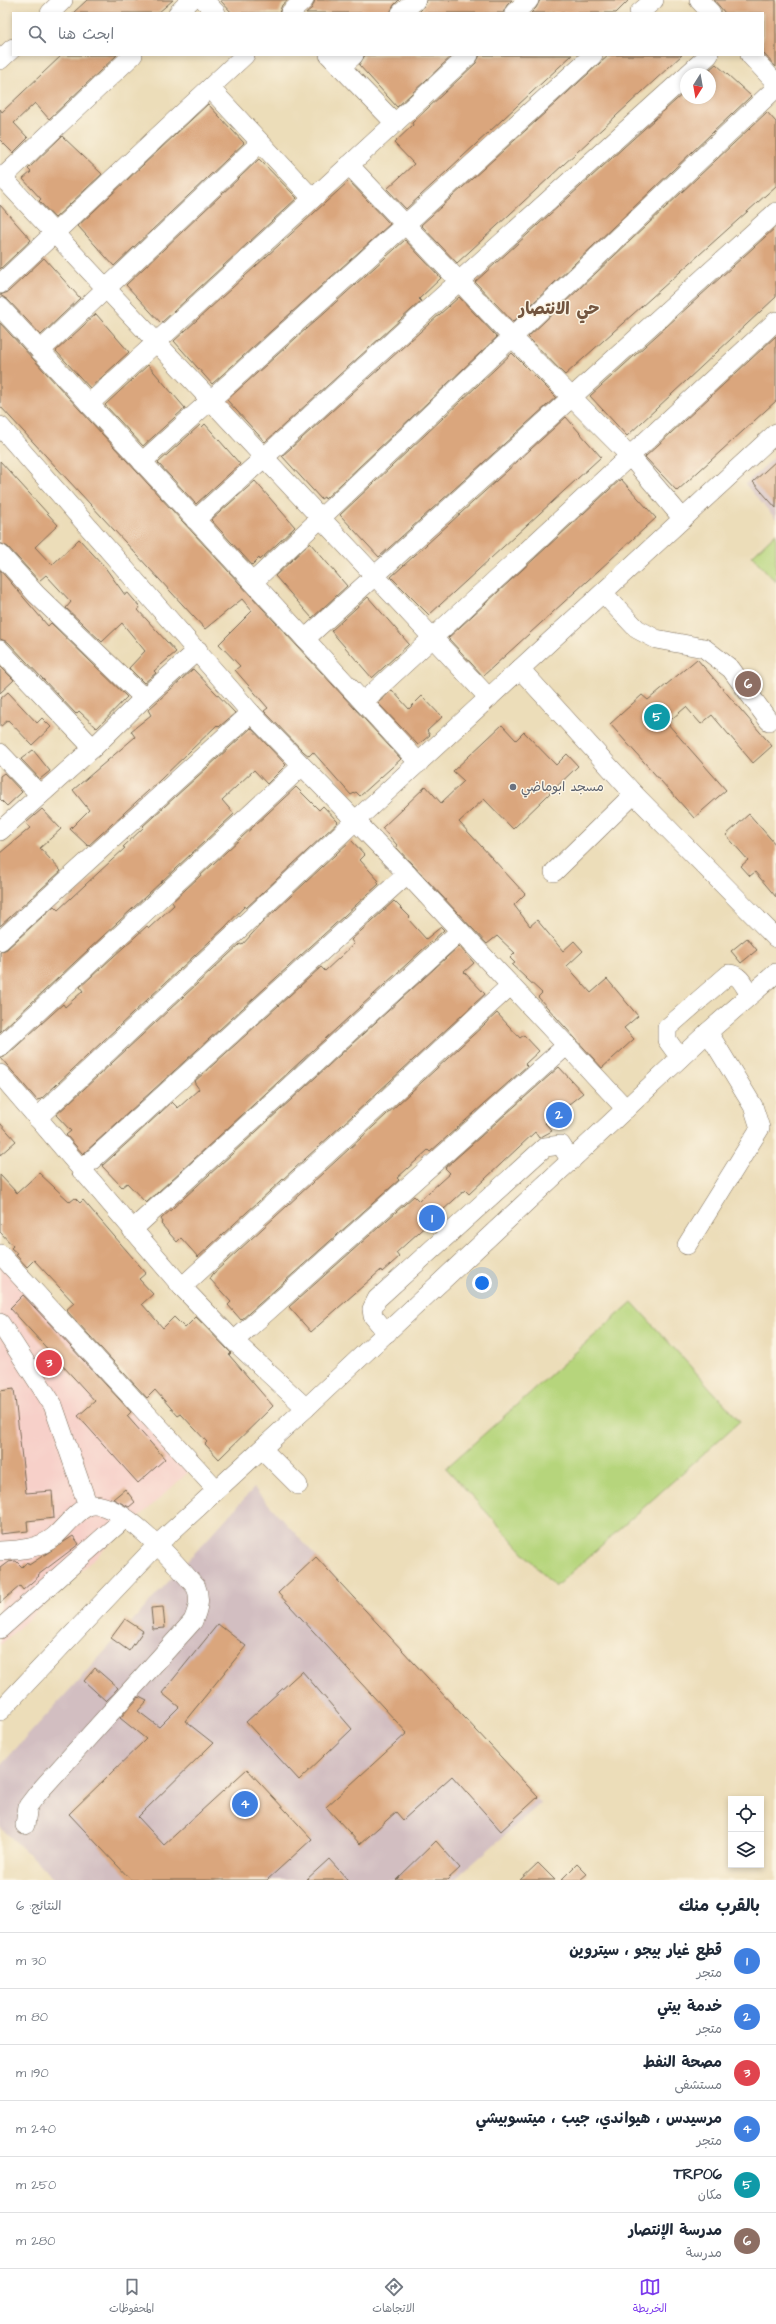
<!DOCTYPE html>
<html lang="ar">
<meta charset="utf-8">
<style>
:root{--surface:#fff;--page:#f6f6f7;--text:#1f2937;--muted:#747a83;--line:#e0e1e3;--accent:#7c3aed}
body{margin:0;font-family:"Architects Daughter","Playpen Sans Arabic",sans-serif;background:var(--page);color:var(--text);direction:rtl}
.controls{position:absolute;right:12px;bottom:12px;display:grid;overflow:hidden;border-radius:0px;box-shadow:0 2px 6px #0003}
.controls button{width:36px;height:36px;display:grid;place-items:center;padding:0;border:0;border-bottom:1px solid var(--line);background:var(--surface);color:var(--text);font:20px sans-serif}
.compass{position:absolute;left:680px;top:68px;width:36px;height:36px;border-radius:50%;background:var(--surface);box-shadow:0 2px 6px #0003;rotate:191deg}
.you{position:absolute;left:482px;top:1283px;width:14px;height:14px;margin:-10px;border:3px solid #fff;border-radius:50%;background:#1a73e8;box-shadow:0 0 0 6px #1a73e833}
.badge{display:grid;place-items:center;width:26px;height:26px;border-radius:50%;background:var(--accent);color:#fff;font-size:13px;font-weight:700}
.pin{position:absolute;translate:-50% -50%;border:2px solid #fff;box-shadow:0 1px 4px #0006}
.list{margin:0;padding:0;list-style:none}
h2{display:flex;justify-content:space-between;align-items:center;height:52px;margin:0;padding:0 16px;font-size:17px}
h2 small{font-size:13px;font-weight:400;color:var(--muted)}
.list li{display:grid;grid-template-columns:26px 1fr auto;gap:12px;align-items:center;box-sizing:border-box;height:56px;padding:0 16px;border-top:1px solid var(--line)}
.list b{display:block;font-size:15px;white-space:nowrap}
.list p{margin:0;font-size:13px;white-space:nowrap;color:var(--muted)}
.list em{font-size:13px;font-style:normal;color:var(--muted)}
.icon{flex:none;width:22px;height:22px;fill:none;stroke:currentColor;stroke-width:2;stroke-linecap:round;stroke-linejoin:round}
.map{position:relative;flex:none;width:776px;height:1880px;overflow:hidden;direction:ltr}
.search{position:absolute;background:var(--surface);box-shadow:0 2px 6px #0003;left:12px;right:12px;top:12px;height:44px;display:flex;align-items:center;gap:10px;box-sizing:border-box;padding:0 14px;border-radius:0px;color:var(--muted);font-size:15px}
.sheet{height:388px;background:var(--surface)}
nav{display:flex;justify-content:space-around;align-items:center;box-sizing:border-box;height:56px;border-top:1px solid var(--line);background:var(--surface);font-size:11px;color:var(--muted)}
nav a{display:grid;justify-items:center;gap:2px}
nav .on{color:var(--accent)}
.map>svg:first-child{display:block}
.built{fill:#f7d0c9}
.industrial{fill:#d2bec1}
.green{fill:#b6d57c;stroke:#78804d}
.building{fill:#daa67d}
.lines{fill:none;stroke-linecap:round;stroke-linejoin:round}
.minor-casing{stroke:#796954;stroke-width:20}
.minor{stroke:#fff;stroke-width:19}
.worship-dot{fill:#6b7280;stroke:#fcf5e5;stroke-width:1.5}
.labels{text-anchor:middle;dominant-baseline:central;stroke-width:3;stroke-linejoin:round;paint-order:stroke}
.worship-label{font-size:13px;fill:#5b616d;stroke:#fcf5e5;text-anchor:start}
.district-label{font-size:17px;font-weight:bold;fill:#73553f;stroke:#fcf5e5}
</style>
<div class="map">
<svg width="776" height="1880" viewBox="0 0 776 1880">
<rect width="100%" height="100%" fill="#fcf5e5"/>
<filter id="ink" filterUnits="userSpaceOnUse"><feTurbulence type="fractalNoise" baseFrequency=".025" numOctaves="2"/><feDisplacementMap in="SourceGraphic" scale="8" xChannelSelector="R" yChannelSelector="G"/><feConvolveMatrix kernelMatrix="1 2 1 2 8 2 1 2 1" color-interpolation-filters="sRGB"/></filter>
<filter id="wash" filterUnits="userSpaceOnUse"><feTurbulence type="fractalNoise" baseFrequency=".012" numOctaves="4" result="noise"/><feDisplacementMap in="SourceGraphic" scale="16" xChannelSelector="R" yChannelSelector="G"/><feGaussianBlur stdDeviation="0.9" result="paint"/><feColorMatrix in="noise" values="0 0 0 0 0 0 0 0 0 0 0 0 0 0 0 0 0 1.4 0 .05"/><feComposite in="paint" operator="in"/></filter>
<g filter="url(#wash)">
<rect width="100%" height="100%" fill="#ecddb9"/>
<!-- built -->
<polygon class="built" points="0,1261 196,1465 0,1645"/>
<!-- industrial -->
<g class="industrial">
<polygon points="776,456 776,519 745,484"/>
<polygon points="254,1488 541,1803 454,1880 56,1880 0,1827 0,1766"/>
</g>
<!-- green -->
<g class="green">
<polygon points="776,533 776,582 752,556"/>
<polygon points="632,1302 740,1421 555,1587 446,1468"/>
</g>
<g id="blocks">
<!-- building -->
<g class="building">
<polygon points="87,0 173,0 158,13 73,13"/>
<polygon points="220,0 288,0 282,5 279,13 232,13"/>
<polygon points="315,0 399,0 394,5 390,13 306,13 312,8"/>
<polygon points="427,0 512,0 507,5 503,13 418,13 423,8"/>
<polygon points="540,0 629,0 616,13 531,13 536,8"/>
<polygon points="714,0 776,0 776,67 763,53 763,13 725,13"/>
<polygon points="62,55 117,55 49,119 35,103 14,123 28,138 13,153 0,140 0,109 2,112"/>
<polygon points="365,55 453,55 397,107 359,65"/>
<polygon points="480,55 572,55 406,209 387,189 414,164 394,143 413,125 412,123 476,63"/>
<polygon points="609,55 682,55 457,263 421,225"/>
<polygon points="716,64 751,96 513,322 475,282 686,91 686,98 710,98 710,69"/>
<polygon points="208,104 244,143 114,266 78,226"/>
<polygon points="767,112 776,122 776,186 565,375 528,337"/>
<polygon points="62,136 102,174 55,218 39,201 41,199 23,179 31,172 28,169"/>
<polygon points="259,159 297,198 161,323 126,285"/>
<polygon points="349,181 390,224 212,384 174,341"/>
<polygon points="0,205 31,240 0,269"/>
<polygon points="776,227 776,297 627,436 590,396"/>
<polygon points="405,240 441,278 419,299 421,301 265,442 227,400"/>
<polygon points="44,258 80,298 41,335 8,300 0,295 8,292"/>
<polygon points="459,297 497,337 325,499 324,497 321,499 282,456"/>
<polygon points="96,314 129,352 90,388 56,351"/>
<polygon points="0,323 401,759 360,796 356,792 351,795 313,752 309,756 304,752 264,711 268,708 235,670 240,666 219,644 252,611 242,599 205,629 0,406"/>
<polygon points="776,336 776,401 677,491 645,457"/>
<polygon points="512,353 556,397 379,557 340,515"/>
<polygon points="148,365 185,408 143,446 105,405"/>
<polygon points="566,417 601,457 429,615 391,577"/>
<polygon points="205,424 240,464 196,504 158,463 200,425 202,427"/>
<polygon points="0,461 58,525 35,547 52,565 79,539 104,566 125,595 128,593 140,607 138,610 176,652 154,671 156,673 144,683 129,668 145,651 122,623 102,642 66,608 71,602 46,575 39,581 8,547 0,543"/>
<polygon points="776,461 776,508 753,482"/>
<polygon points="621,479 656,518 483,676 448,638"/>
<polygon points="255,481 295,527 260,560 259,558 252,565 211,520"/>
<polygon points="310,543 347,586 312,618 275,576"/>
<polygon points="0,570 48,626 51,623 127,697 97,728 79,711 76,714 8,642 0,639"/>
<polygon points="368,597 409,644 372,678 331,631"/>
<polygon points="697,659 772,746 753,763 712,715 701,724 686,707 667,723 726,790 694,818 610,724 642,695 648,700"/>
<polygon points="0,666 14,680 0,693"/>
<polygon points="193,669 235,713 219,727 217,725 160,780 88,846 70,829 89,810 73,790 135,737 131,731 151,715 148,710"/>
<polygon points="392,690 409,709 422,696 442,717 427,731 430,735 418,745 378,703"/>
<polygon points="8,692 37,723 42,718 51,727 32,745 8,720 0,727 0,699"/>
<polygon points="502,725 516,740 524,732 556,765 567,754 578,766 513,829 484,799 459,822 525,894 514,905 530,926 537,920 563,951 574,941 583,951 567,966 591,993 607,979 638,1016 624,1028 634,1039 602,1068 538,997 542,993 512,965 515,963 510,958 515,953 497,936 487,944 396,847 397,845 382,828 426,786 441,803 464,781 453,771"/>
<polygon points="251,728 286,765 267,784 254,770 222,800 234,814 0,1032 0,952 7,949 54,906 58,910 125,848 123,847 144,827 143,826"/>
<polygon points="33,750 50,771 40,779 21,759"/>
<polygon points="4,773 22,792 7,806 0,799 0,776"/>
<polygon points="296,787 319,810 323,806 338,822 246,908 245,906 225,927 41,1099 37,1100 1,1058 7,1055 63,1004 65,1007 83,991 80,987 147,926 149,928 174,905 172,902"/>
<polygon points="42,809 61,829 40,848 61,871 0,926 0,853 30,828 26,823"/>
<polygon points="749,814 776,845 776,897 755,872 750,876 741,866 748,860 726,835"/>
<polygon points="351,840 365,855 360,860 379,881 377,882 379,884 83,1154 66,1135 71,1131 56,1115 240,944 242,945 261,924"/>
<polygon points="394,901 410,917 408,919 426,939 441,927 444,930 146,1203 127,1183 122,1187 102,1166 172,1102 178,1108 199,1089 194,1082 321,967 325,971 354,944 351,940"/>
<polygon points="747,938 757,950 741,963 731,951"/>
<polygon points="459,946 474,963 464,972 485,994 198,1257 181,1238 177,1242 161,1224 163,1222 161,1219"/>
<polygon points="497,1013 520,1038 524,1035 539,1051 525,1064 527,1066 430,1152 428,1150 397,1178 399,1180 241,1320 228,1305 231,1302 210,1279 213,1274"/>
<polygon points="559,1067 583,1093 545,1123 552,1131 539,1138 535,1132 469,1194 465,1190 396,1253 399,1257 382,1272 381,1270 311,1332 289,1307 414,1196 419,1201 450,1173 445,1168"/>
<polygon points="0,1123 16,1141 0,1155"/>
<polygon points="39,1173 70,1202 75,1198 80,1203 83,1200 146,1273 139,1279 153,1294 142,1304 163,1328 174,1317 185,1328 196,1317 231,1353 229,1355 273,1406 219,1459 205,1444 207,1442 181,1414 178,1416 155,1390 147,1398 66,1310 74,1303 34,1260 27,1267 16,1255 18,1254 11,1248 13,1246 0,1232 0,1175 17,1193"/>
<polygon points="23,1295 131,1412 127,1416 165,1459 138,1483 78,1416 95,1401 10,1308"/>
<polygon points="14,1389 26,1493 52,1491 54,1518 27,1521 28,1531 0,1534 0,1391"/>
<polygon points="125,1489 135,1502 129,1507 113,1499"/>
<polygon points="73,1536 79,1544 38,1575 39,1576 23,1590 20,1586 0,1603 0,1568 8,1562 16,1561 22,1567 27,1562 29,1565"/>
<polygon points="316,1557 538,1797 501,1831 452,1776 403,1820 396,1812 360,1844 326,1807 407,1733 278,1593"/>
<polygon points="163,1607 165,1628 153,1629 151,1608"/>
<polygon points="125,1619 143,1631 129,1651 111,1638"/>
<polygon points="218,1624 246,1646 185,1721 213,1743 138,1817 164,1845 247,1769 312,1839 267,1880 131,1880 69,1814 146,1739 120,1718 139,1697 147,1701 138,1711 159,1727 179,1707 162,1693"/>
<polygon points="95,1668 118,1688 106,1701 84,1681"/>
<polygon points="302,1671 352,1729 299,1780 246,1722"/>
<polygon points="436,1841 460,1868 447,1880 396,1880"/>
<polygon points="329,1859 348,1880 306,1880"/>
<polygon points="538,1863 555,1880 520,1880"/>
<polygon points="577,1864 587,1874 580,1880 561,1880"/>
</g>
</g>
</g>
<g filter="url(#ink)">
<use href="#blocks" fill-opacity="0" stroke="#796954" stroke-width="1"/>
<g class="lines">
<defs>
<g id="minor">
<polyline points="204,0 216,13"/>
<polyline points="699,0 711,13"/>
<polyline points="50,13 63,0"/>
<polyline points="178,13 191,0"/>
<polyline points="290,13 304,0"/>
<polyline points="401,13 416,0"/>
<polyline points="514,13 529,0"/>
<polyline points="639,13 654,0"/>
<polyline points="329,55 395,123"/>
<polyline points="750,55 776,83"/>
<polyline points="0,60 13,48"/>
<polyline points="341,67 354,55"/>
<polyline points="688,74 709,55"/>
<polyline points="210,88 312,198"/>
<polyline points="349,165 512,337 630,456 683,519"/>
<polyline points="0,175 489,698"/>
<polyline points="0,180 133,55"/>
<polyline points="0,284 245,55"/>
<polyline points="0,307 419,763"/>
<polyline points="40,351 260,143"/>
<polyline points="89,404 469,55"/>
<polyline points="0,426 251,713 407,874 626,1109"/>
<polyline points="142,462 593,55"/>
<polyline points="195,520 686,76"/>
<polyline points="0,554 36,594 144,698"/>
<polyline points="253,582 776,88"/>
<polyline points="603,593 637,629 656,639 704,648 731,669 769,721"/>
<polyline points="305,639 776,212"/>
<polyline points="0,650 93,748"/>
<polyline points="520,669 634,794 776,938"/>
<polyline points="363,702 776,321"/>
<polyline points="0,753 40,795"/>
<polyline points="0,831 93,748 144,698 198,650"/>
<polyline points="554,872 634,794"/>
<polyline points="0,941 251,713"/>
<polyline points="0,1047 302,766"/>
<path d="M680 1058 667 1040V1028L729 974C741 975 744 986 750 995"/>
<polyline points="0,1074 182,1287 234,1341 306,1408"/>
<polyline points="37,1118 355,821 776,433"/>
<polyline points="81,1170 407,874"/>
<polyline points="132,1230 460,931"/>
<polyline points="687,1245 760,1128 753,1106 708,1032"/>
<polyline points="0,1254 216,1489"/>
<polyline points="182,1287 511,985"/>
<polyline points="0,1323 53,1405 88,1506"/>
<polyline points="387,1333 373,1316 372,1309 377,1299 545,1147 561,1145 571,1161"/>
<polyline points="234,1341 566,1046"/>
<polyline points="262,1449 298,1485"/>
<path d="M0 1551C19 1550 40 1549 55 1536 65 1527 74 1514 86 1507 115 1492 179 1567 196 1587 201 1599 198 1609 193 1621L38 1793 28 1806 25 1825"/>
<polyline points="0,1629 125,1518"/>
<polyline points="0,1711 158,1544 306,1408 708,1032 776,973"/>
</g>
</defs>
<!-- minor casing -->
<use href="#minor" class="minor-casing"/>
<!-- minor -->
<use href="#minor" class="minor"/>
</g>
</g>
<!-- markers -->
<circle class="worship-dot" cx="513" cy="787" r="4"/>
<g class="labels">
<!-- worship labels -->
<g class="worship-label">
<text x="521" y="787">مسجد ابوماضي</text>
</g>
<!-- district labels -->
<g class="district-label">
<text x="559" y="309">حي الانتصار</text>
</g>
</g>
</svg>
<div class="controls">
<button><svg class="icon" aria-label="locate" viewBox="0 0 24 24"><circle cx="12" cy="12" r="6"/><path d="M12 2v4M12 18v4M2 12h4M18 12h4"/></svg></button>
<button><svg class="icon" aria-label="layers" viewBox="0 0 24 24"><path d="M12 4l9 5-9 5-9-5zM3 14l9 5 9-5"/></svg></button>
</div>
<svg class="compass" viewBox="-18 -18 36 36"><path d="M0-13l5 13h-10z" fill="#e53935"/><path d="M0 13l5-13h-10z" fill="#747a83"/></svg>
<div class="you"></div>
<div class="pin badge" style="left:432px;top:1218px;background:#3f7fe0">1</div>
<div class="pin badge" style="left:559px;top:1115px;background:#3f7fe0">2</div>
<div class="pin badge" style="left:49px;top:1363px;background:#e0444e">3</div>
<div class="pin badge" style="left:245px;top:1804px;background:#3f7fe0">4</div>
<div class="pin badge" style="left:657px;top:717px;background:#0f9aa8">5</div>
<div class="pin badge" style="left:748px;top:684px;background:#8d6e63">6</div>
<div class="search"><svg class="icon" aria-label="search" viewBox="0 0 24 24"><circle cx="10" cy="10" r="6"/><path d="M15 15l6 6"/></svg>ابحث هنا</div>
</div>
<section class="sheet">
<h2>بالقرب منك<small>النتائج: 6</small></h2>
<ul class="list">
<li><span class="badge" style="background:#3f7fe0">1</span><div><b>قطع غيار بيجو ، سيتروين</b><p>متجر</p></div><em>30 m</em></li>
<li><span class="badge" style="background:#3f7fe0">2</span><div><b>خدمة بيتي</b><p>متجر</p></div><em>80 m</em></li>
<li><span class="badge" style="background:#e0444e">3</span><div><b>مصحة النفط</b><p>مستشفى</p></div><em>190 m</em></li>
<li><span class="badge" style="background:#3f7fe0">4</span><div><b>مرسيدس ، هيواندي، جيب ، ميتسوبيشي</b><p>متجر</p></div><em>240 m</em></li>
<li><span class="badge" style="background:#0f9aa8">5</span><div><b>TRP06</b><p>مكان</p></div><em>250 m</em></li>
<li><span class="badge" style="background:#8d6e63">6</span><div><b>مدرسة الإنتصار</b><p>مدرسة</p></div><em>280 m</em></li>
</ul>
</section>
<nav>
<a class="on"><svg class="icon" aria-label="map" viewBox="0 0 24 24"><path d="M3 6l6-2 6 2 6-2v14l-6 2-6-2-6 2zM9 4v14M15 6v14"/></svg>الخريطة</a>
<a><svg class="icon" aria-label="directions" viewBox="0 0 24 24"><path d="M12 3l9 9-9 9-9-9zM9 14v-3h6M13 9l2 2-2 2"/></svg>الاتجاهات</a>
<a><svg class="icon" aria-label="saved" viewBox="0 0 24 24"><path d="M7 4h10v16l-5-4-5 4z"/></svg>المحفوظات</a>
</nav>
